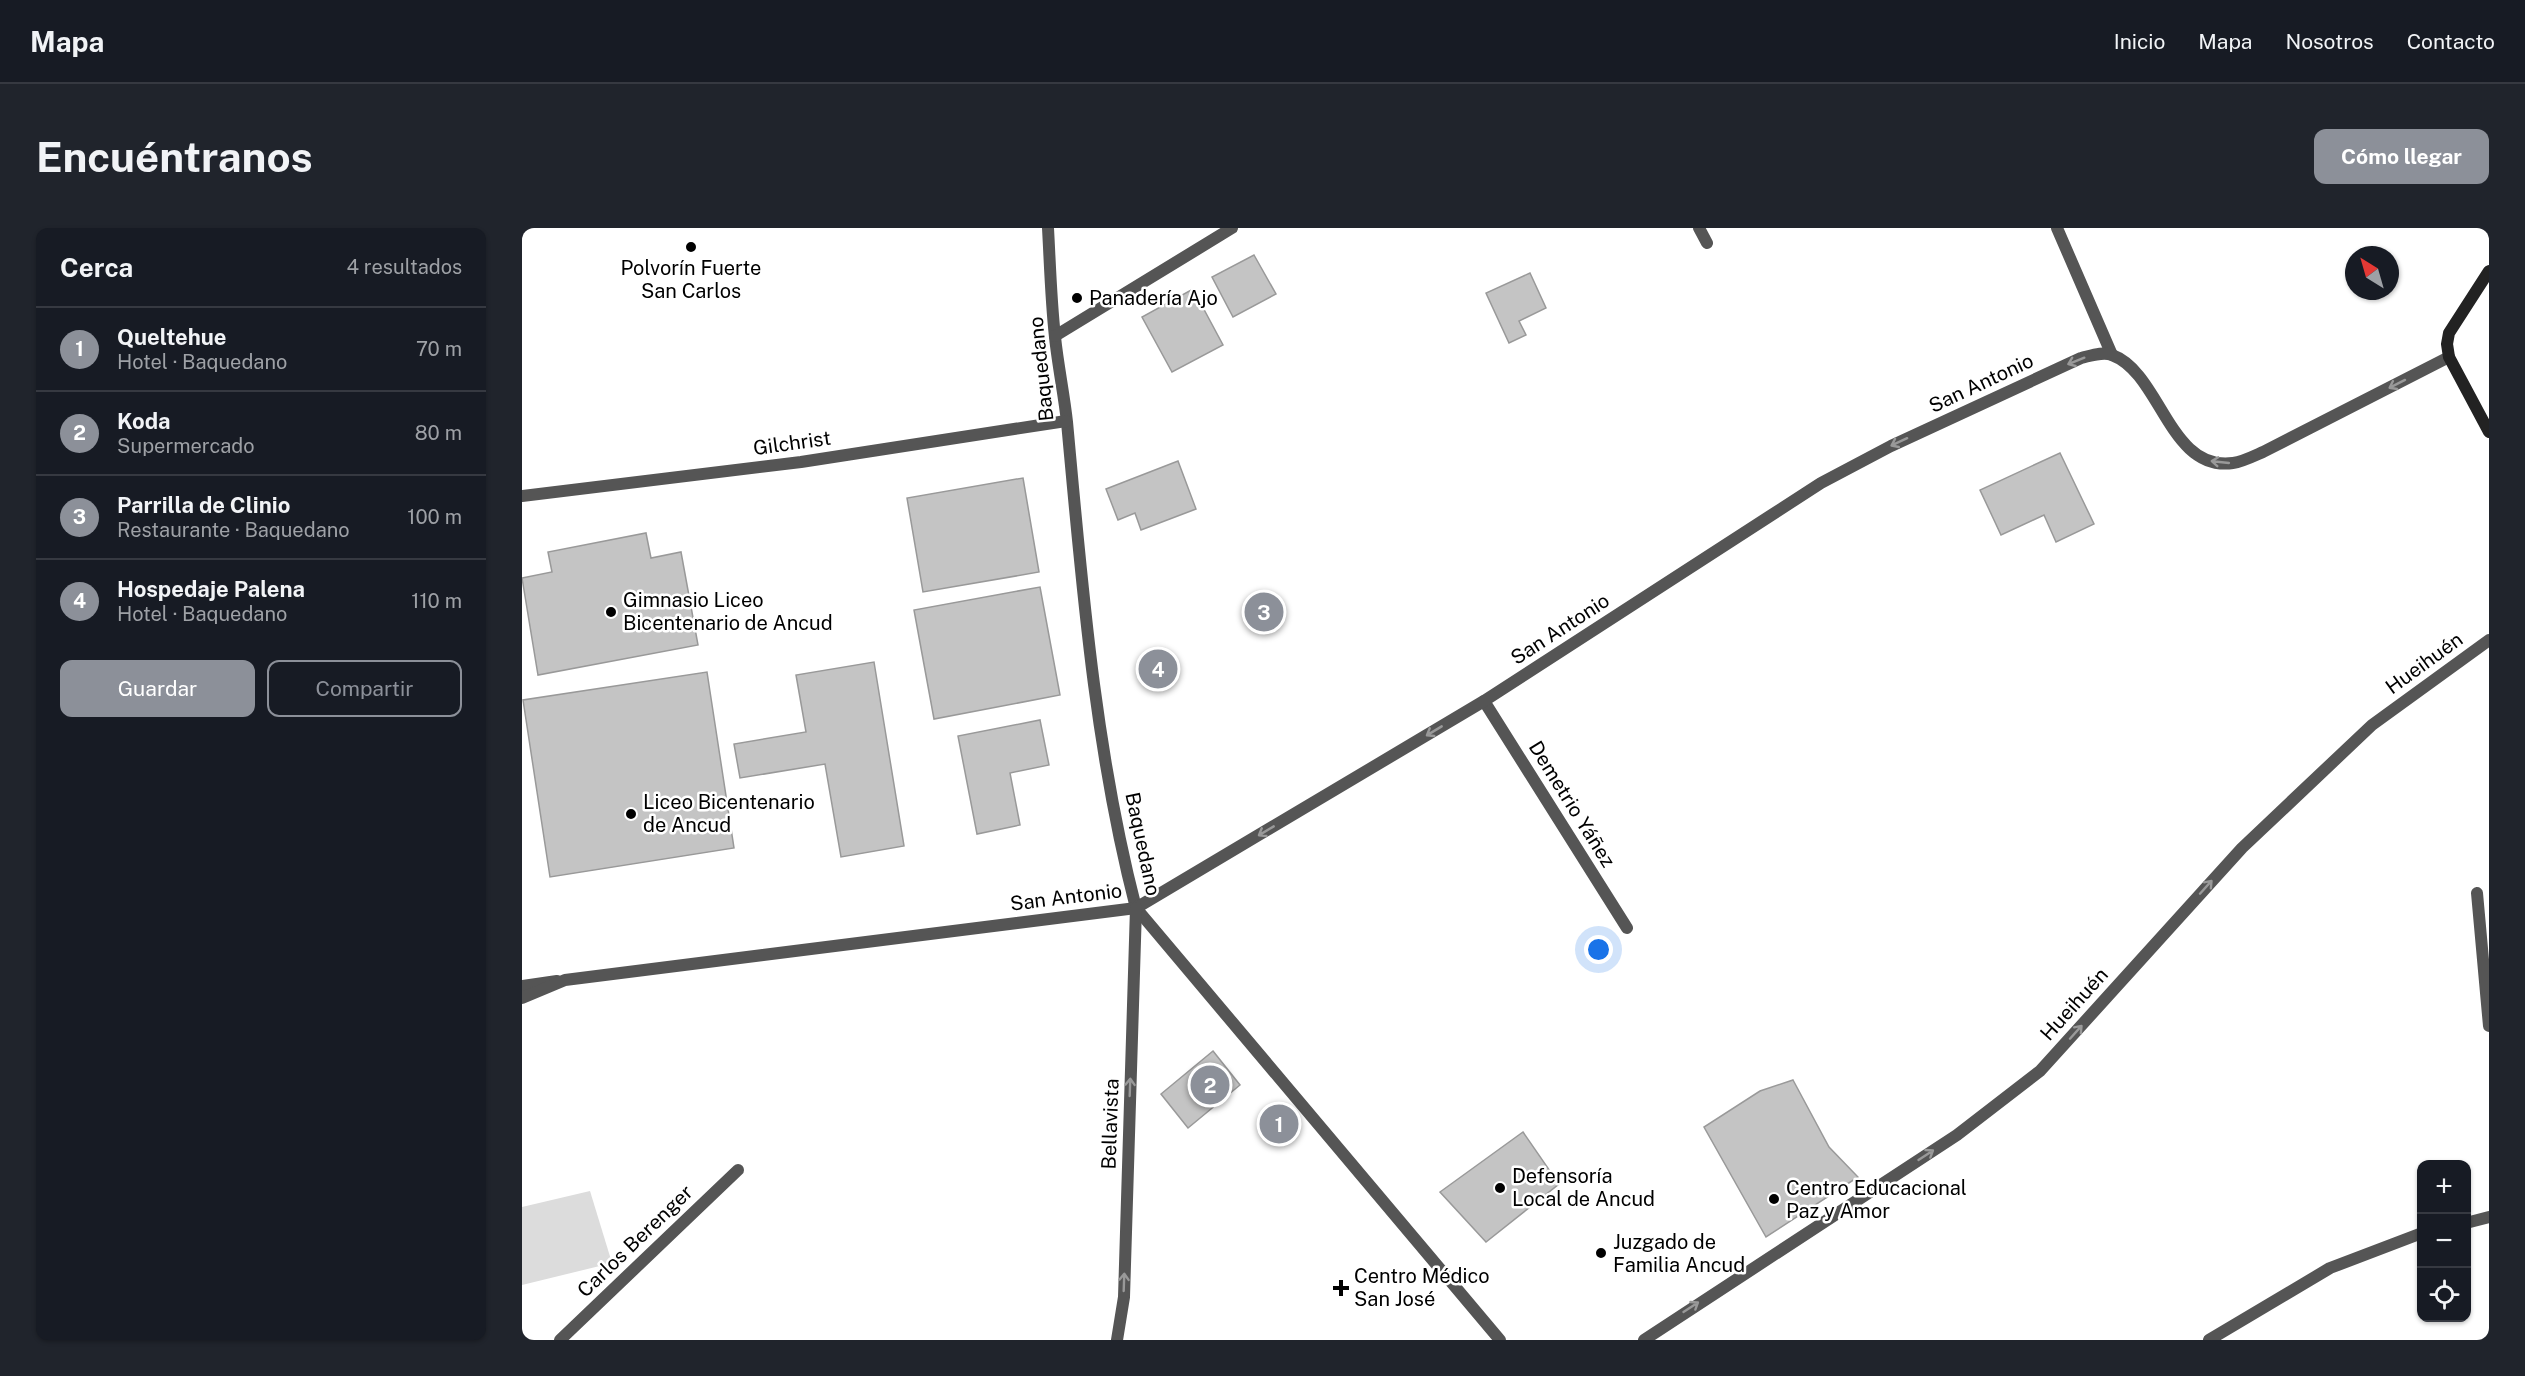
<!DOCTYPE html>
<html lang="es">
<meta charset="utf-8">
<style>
:root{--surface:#171b24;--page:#20242c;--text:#f1f3f6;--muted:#9ea1a6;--line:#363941;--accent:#8c9099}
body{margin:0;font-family:"Public Sans",sans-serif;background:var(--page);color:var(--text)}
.controls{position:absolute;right:18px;bottom:18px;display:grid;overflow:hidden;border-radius:12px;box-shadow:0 2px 4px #0004}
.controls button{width:54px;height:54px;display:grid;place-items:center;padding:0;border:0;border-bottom:2px solid var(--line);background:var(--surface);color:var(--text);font:30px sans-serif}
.compass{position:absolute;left:1823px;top:18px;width:54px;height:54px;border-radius:50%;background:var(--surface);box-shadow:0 2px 4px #0004;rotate:323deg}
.you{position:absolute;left:1077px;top:722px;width:21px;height:21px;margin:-15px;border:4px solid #fff;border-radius:50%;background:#1a73e8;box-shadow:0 0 0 9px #1a73e833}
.badge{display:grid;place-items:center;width:39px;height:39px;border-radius:50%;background:var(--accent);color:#fff;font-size:20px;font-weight:700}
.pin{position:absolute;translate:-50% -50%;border:3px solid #fff;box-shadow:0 2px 6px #0006}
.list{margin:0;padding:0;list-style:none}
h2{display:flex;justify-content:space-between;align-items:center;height:78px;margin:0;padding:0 24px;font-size:26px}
h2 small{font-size:20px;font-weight:400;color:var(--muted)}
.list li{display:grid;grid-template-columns:39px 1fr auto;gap:18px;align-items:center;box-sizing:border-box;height:84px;padding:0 24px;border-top:2px solid var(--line)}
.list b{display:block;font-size:22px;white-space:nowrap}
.list p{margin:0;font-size:20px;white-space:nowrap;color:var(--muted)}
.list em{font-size:20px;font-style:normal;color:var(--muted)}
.actions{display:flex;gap:12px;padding:18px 24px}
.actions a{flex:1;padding:14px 0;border:2px solid var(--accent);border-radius:12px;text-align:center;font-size:21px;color:var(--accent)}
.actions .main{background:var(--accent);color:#fff}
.icon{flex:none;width:33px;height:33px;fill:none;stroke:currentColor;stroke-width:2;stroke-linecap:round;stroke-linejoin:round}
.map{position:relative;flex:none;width:1967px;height:1112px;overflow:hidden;border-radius:12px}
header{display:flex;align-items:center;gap:36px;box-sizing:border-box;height:84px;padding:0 30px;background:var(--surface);border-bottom:2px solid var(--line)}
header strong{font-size:28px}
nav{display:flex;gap:33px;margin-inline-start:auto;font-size:21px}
.intro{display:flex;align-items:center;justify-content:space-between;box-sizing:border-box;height:144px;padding:0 36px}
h1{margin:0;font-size:42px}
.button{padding:15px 27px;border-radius:12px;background:var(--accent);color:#fff;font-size:21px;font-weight:700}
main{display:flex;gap:36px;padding:0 36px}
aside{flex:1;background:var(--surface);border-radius:12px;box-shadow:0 2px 4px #0004}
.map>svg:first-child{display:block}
.green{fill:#dcdcdc}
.building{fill:#c4c4c4;stroke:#999;stroke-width:1.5}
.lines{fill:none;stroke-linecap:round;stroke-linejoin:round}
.lane{stroke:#555;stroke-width:12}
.street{stroke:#555;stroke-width:12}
.secondary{stroke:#222;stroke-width:12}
.oneway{stroke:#999}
.poi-dot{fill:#000;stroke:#fff;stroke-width:2}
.labels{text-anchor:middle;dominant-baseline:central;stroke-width:5;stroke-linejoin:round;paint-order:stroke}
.poi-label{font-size:20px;fill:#000;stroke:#fff;text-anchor:start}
.street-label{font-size:20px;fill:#000;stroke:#fff}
</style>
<header>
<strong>Mapa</strong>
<nav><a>Inicio</a><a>Mapa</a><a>Nosotros</a><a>Contacto</a></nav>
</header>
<div class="intro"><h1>Encuéntranos</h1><a class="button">Cómo llegar</a></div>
<main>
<aside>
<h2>Cerca<small>4 resultados</small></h2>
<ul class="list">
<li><span class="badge">1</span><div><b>Queltehue</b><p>Hotel · Baquedano</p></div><em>70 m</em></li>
<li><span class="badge">2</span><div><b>Koda</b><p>Supermercado</p></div><em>80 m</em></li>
<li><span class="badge">3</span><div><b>Parrilla de Clinio</b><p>Restaurante · Baquedano</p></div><em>100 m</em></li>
<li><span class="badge">4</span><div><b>Hospedaje Palena</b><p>Hotel · Baquedano</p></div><em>110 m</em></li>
</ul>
<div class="actions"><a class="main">Guardar</a><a>Compartir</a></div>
</aside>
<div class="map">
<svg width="1967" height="1112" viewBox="0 0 1967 1112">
<rect width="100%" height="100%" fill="#fff"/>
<!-- green -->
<polygon class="green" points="68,963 90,1035 0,1057 0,979"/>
<!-- building -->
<g class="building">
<polygon points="732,27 754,66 711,89 690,49"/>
<polygon points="1008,45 1024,80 997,93 1004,107 987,115 964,65"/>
<polygon points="671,61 701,117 650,144 620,89"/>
<polygon points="1538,225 1572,296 1534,314 1522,287 1479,307 1458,262"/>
<polygon points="656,233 674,281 619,302 613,285 596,292 584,261"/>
<polygon points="501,250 517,344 401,364 385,270"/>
<polygon points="124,305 129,330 159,324 176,417 16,447 0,350 30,344 26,324"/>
<polygon points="518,359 538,467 412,491 392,382"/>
<polygon points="352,434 382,618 319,629 303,536 218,550 212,516 284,504 274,447"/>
<polygon points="185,444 212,620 28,649 1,472"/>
<polygon points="518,492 527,537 488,545 498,597 455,606 436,508"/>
<polygon points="691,823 718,857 666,900 639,866"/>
<polygon points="1271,852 1307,919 1336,949 1244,1009 1182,899 1238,863"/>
<polygon points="1001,904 1037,956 964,1014 918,964"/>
</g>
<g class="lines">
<!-- lane -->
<g class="lane">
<polyline points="1177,0 1185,15"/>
<polyline points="1535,0 1590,127"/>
<polyline points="1955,665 1967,798"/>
<polyline points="0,758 35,753"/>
</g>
<!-- street -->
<g class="street">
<path d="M526 0C528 36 529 73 533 109 536 138 542 166 545 194 560 357 573 522 614 680L978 1112"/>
<polyline points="533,108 710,0"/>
<polyline points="0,268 279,234 544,193"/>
<polyline points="962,473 1105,700"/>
<path d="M0 770 43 752 614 680 962 473 1299 255 1369 218 1559 130C1568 128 1581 123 1590 127 1639 145 1647 244 1711 235 1720 234 1732 228 1741 224L1927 129"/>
<polyline points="1944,995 1967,989"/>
<polyline points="38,1112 216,942"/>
<polyline points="595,1112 602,1069 614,680"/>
<polyline points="1122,1112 1435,907 1518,843 1720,620 1850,497 1967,412"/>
<polyline points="1687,1112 1808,1040 1900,1005"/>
</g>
<!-- secondary -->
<polyline class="secondary" points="1967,43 1927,105 1925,116 1927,129 1967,204"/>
</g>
<!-- one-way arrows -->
<defs><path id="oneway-shaft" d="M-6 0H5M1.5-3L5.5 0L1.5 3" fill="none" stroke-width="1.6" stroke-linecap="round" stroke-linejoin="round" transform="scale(1.5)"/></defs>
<g class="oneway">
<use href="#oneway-shaft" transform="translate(1554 133) rotate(158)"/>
<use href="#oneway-shaft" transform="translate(1875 156) rotate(153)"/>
<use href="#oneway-shaft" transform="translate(1377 214) rotate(155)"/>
<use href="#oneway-shaft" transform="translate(1698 234) rotate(-174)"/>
<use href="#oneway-shaft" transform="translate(912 503) rotate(149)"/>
<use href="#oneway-shaft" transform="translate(744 603) rotate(149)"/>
<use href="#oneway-shaft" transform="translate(1684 659) rotate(-48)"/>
<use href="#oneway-shaft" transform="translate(1554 804) rotate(-48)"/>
<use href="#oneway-shaft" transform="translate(608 859) rotate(-88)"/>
<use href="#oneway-shaft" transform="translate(1404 927) rotate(-33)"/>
<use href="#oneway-shaft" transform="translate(602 1054) rotate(-88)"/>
<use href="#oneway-shaft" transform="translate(1169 1079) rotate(-33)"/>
</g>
<!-- markers -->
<g class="poi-dot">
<circle cx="169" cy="19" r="6"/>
<circle cx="555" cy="70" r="6"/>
<circle cx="89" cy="384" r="6"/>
<circle cx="109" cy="586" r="6"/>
<circle cx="978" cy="960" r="6"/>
<circle cx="1252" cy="971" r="6"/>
<circle cx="1079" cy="1025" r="6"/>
<path d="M816 1051h6v6h6v6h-6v6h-6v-6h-6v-6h6z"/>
</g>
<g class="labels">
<!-- poi labels -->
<g class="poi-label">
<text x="169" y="40" text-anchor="middle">Polvorín Fuerte<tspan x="169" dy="23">San Carlos</tspan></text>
<text x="567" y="70">Panadería Ajo</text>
<text x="101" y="372">Gimnasio Liceo<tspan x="101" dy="23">Bicentenario de Ancud</tspan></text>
<text x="121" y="574">Liceo Bicentenario<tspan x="121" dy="23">de Ancud</tspan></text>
<text x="990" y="948">Defensoría<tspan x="990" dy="23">Local de Ancud</tspan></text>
<text x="1264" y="960">Centro Educacional<tspan x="1264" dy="23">Paz y Amor</tspan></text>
<text x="1091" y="1014">Juzgado de<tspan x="1091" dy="23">Familia Ancud</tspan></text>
<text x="832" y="1048">Centro Médico<tspan x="832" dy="23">San José</tspan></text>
</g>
<!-- street labels -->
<g class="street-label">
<text transform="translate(519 141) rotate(-96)">Baquedano</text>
<text transform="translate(1459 155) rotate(-25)">San Antonio</text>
<text transform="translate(270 215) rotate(-8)">Gilchrist</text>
<text transform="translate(1038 401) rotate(-33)">San Antonio</text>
<text transform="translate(1902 435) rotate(-36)">Hueihuén</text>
<text transform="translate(1050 576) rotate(58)">Demetrio Yáñez</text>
<text transform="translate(621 616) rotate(78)">Baquedano</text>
<text transform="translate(544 669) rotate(-7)">San Antonio</text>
<text transform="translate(1552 776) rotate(-48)">Hueihuén</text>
<text transform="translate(588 896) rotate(-88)">Bellavista</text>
<text transform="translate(113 1013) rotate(-44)">Carlos Berenger</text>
</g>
</g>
</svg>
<div class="controls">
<button>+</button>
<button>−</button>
<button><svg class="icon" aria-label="locate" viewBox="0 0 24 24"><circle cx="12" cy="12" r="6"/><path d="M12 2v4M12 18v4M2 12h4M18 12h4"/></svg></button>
</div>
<svg class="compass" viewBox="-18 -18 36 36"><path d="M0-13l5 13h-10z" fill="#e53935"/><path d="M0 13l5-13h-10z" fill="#9ea1a6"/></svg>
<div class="you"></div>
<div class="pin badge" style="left:757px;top:896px">1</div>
<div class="pin badge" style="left:688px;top:857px">2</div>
<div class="pin badge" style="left:742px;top:384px">3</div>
<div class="pin badge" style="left:636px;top:441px">4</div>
</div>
</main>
